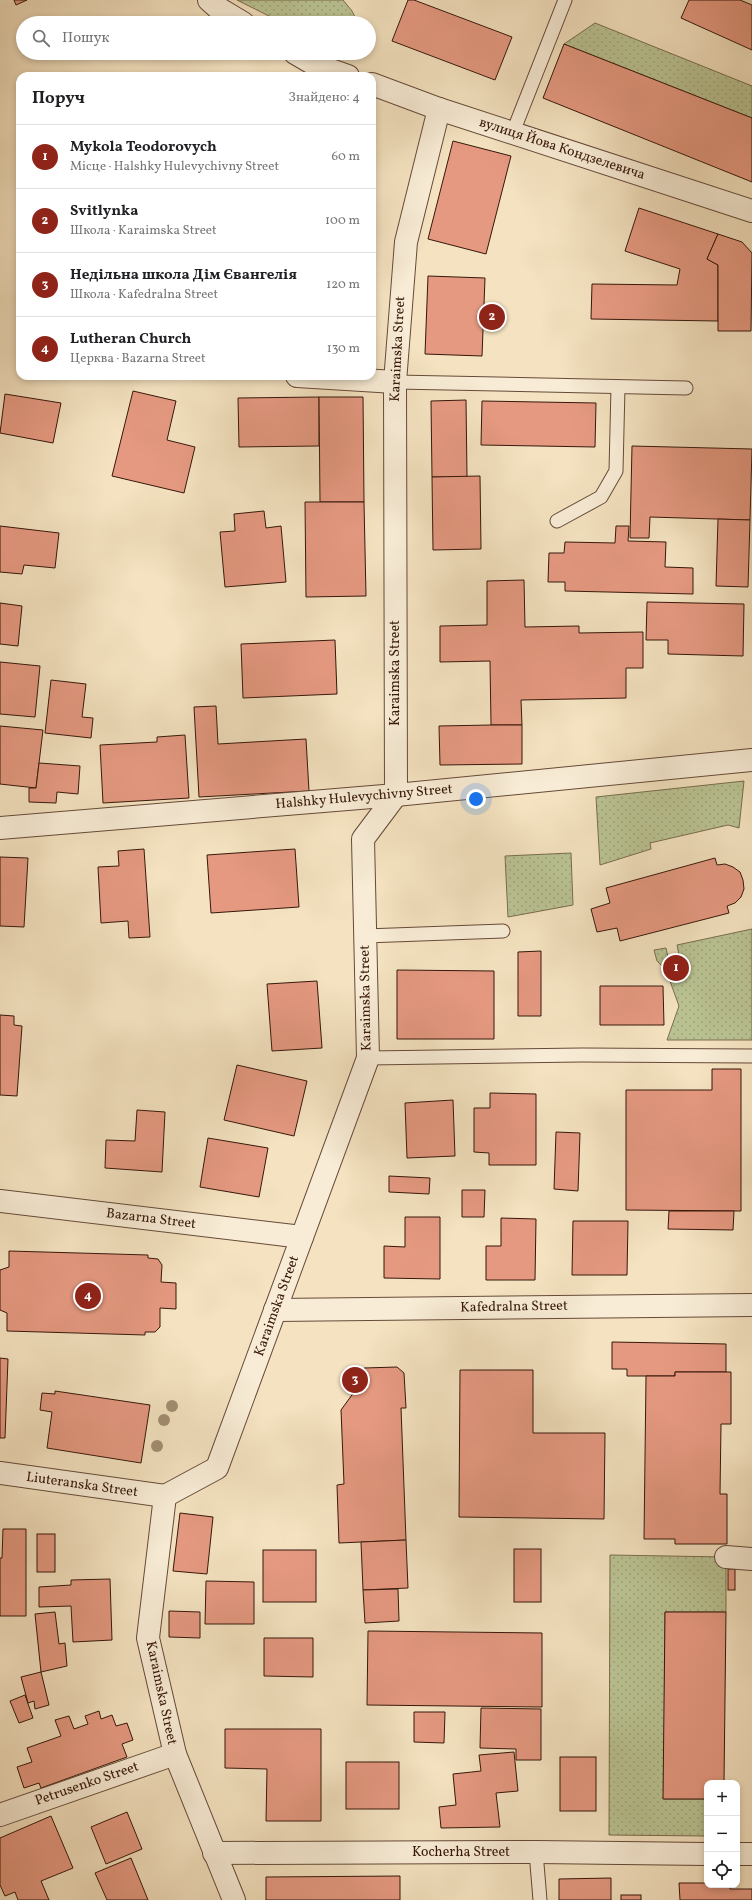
<!DOCTYPE html>
<html lang="uk">
<meta charset="utf-8">
<style>
:root{--surface:#fff;--page:#f2f2f2;--text:#202124;--muted:#757577;--line:#e0e0e0;--accent:#8f2418}
body{margin:0;font-family:Vollkorn,serif;background:var(--page);color:var(--text)}
.controls{position:absolute;right:12px;bottom:12px;display:grid;overflow:hidden;border-radius:8px;box-shadow:0 2px 6px #0003}
.controls button{width:36px;height:36px;display:grid;place-items:center;padding:0;border:0;border-bottom:1px solid var(--line);background:var(--surface);color:var(--text);font:20px sans-serif}
.you{position:absolute;left:476px;top:799px;width:14px;height:14px;margin:-10px;border:3px solid #fff;border-radius:50%;background:#1a73e8;box-shadow:0 0 0 6px #1a73e833}
.badge{display:grid;place-items:center;width:26px;height:26px;border-radius:50%;background:var(--accent);color:#fff;font-size:13px;font-weight:700}
.pin{position:absolute;translate:-50% -50%;border:2px solid #fff;box-shadow:0 1px 4px #0006}
.list{margin:0;padding:0;list-style:none}
h2{display:flex;justify-content:space-between;align-items:center;height:52px;margin:0;padding:0 16px;font-size:17px}
h2 small{font-size:13px;font-weight:400;color:var(--muted)}
.list li{display:grid;grid-template-columns:26px 1fr auto;gap:12px;align-items:center;box-sizing:border-box;height:64px;padding:0 16px;border-top:1px solid var(--line)}
.list b{display:block;font-size:15px;white-space:nowrap}
.list p{margin:0;font-size:13px;white-space:nowrap;color:var(--muted)}
.list em{font-size:13px;font-style:normal;color:var(--muted)}
.icon{flex:none;width:22px;height:22px;fill:none;stroke:currentColor;stroke-width:2;stroke-linecap:round;stroke-linejoin:round}
.map{position:relative;flex:none;width:752px;height:1900px;overflow:hidden}
.search{position:absolute;background:var(--surface);box-shadow:0 2px 6px #0003;left:16px;top:16px;width:360px;height:44px;display:flex;align-items:center;gap:10px;box-sizing:border-box;padding:0 14px;border-radius:22px;color:var(--muted);font-size:15px}
.panel{position:absolute;background:var(--surface);box-shadow:0 2px 6px #0003;left:16px;top:72px;width:360px;height:308px;border-radius:12px}
.map>svg:first-child{display:block}
.grass{fill:url(#grass-dots);stroke:#786d4e}
.building{fill:#e59981;stroke:#36170a}
.lines{fill:none;stroke-linecap:round;stroke-linejoin:round}
.lane-casing{stroke:#664a38;stroke-width:15}
.street-casing{stroke:#664a38;stroke-width:24}
.lane{stroke:#f8ecd6;stroke-width:13}
.street{stroke:#f8ecd6;stroke-width:22}
.tree{fill:#a28f72}
.labels{text-anchor:middle;dominant-baseline:central;stroke-width:4;stroke-linejoin:round;paint-order:stroke}
.street-label{font-size:14px;fill:#36170a;stroke:#f8ecd6}
</style>
<div class="map">
<svg width="752" height="1900" viewBox="0 0 752 1900">
<defs>
<pattern id="grass-dots" width="8" height="8" patternUnits="userSpaceOnUse"><rect width="8" height="8" fill="#bac393"/><path d="M2 2h.1M6 6h.1" fill="none" stroke="#a0a77d" stroke-width="1.8" stroke-linecap="round"/></pattern>
</defs>
<rect width="100%" height="100%" fill="#f4e2c0"/>
<filter id="stains"><feTurbulence type="fractalNoise" baseFrequency=".005" numOctaves="4"/><feColorMatrix values="0 0 0 0 .2 0 0 0 0 .09 0 0 0 0 .02 0 0 0 .5 -.17"/></filter>
<radialGradient id="worn" r=".72"><stop offset=".6" stop-color="#630" stop-opacity="0"/><stop offset="1" stop-color="#630" stop-opacity=".3"/></radialGradient>
<!-- grass -->
<g class="grass">
<polygon points="237,0 343,0 352,11 358,23 283,23"/>
<polygon points="595,23 752,86 752,118 564,44"/>
<polygon points="744,781 739,828 728,825 650,843 651,849 600,865 596,797"/>
<polygon points="571,853 573,905 508,917 505,856"/>
<polygon points="752,929 752,1040 667,1040 679,1006 666,970 657,961 654,950 666,948 672,975 683,973 677,945"/>
<polygon points="610,1555 726,1557 726,1612 665,1612 664,1799 707,1799 707,1836 609,1835"/>
</g>
<!-- building -->
<g class="building">
<polygon points="14,0 27,0 16,5"/>
<polygon points="408,0 414,0 512,37 495,80 392,41"/>
<polygon points="689,0 740,0 752,5 752,50 681,18"/>
<polygon points="564,44 752,118 752,182 543,98"/>
<polygon points="453,141 511,156 486,254 428,239"/>
<polygon points="639,208 718,234 707,259 718,265 718,321 591,319 592,284 677,285 680,269 625,251"/>
<polygon points="718,234 742,242 752,253 751,331 718,331 718,265 707,259"/>
<polygon points="428,276 485,278 482,356 425,354"/>
<polygon points="133,391 176,401 167,440 195,447 184,493 112,476"/>
<polygon points="5,394 61,403 53,443 0,433"/>
<polygon points="319,397 319,446 239,447 238,398"/>
<polygon points="319,397 363,397 364,502 320,502"/>
<polygon points="466,400 467,477 432,477 431,401"/>
<polygon points="482,401 596,403 595,447 481,445"/>
<polygon points="632,446 752,449 750,520 650,517 649,538 630,538"/>
<polygon points="480,476 481,549 433,550 432,477"/>
<polygon points="305,502 364,502 366,596 306,597"/>
<polygon points="264,511 266,528 281,526 286,582 225,587 220,532 235,531 234,514"/>
<polygon points="718,519 750,520 748,587 716,586"/>
<polygon points="0,526 59,533 55,568 24,565 22,574 0,572"/>
<polygon points="616,526 629,526 628,541 666,542 665,567 693,568 693,594 565,591 565,582 548,582 549,553 564,553 565,542 615,543"/>
<polygon points="524,580 525,627 579,626 579,633 643,632 643,668 626,668 626,698 521,700 522,725 491,725 490,661 440,662 440,626 487,625 487,581"/>
<polygon points="647,602 744,604 743,656 668,654 668,640 646,640"/>
<polygon points="0,603 22,606 18,646 0,644"/>
<polygon points="335,640 337,694 243,698 241,644"/>
<polygon points="0,662 40,666 35,717 0,714"/>
<polygon points="51,680 86,684 82,717 93,718 91,738 45,733"/>
<polygon points="216,706 218,744 306,739 309,791 199,797 194,707"/>
<polygon points="491,725 522,725 522,764 440,765 439,726"/>
<polygon points="0,726 43,730 36,788 0,784"/>
<polygon points="185,735 189,798 103,803 100,745 157,742 157,737"/>
<polygon points="39,763 80,766 78,794 57,792 56,803 29,802 29,788 36,788"/>
<polygon points="144,849 150,937 129,938 128,921 101,923 98,867 119,866 118,851"/>
<polygon points="295,849 299,907 211,913 207,855"/>
<polygon points="0,857 28,858 24,927 0,926"/>
<polygon points="715,858 717,865 725,864 733,867 740,872 743,880 744,889 741,897 735,903 727,906 729,913 620,941 617,928 597,932 591,909 610,903 606,888"/>
<polygon points="541,951 541,1016 518,1016 518,952"/>
<polygon points="397,970 494,971 494,1039 397,1039"/>
<polygon points="317,981 322,1048 272,1051 267,984"/>
<polygon points="600,986 663,986 664,1025 600,1025"/>
<polygon points="0,1015 14,1016 14,1025 22,1026 17,1096 0,1095"/>
<polygon points="237,1065 307,1081 294,1136 224,1120"/>
<polygon points="712,1069 741,1069 741,1211 626,1210 626,1090 712,1090"/>
<polygon points="490,1093 536,1094 536,1165 489,1165 489,1153 474,1152 474,1108 490,1108"/>
<polygon points="453,1100 455,1156 407,1158 405,1103"/>
<polygon points="137,1110 165,1112 162,1172 105,1168 106,1140 135,1141"/>
<polygon points="556,1132 580,1133 578,1191 554,1189"/>
<polygon points="208,1138 268,1148 259,1197 200,1187"/>
<polygon points="389,1176 430,1178 429,1194 389,1192"/>
<polygon points="462,1190 485,1190 484,1217 462,1217"/>
<polygon points="669,1211 734,1211 733,1230 668,1229"/>
<polygon points="405,1217 440,1217 440,1279 384,1278 384,1246 405,1247"/>
<polygon points="501,1218 536,1219 535,1280 486,1280 486,1246 501,1246"/>
<polygon points="573,1221 628,1221 627,1275 572,1275"/>
<polygon points="9,1251 148,1255 148,1258 158,1259 162,1265 161,1282 176,1283 176,1309 160,1308 160,1327 155,1332 145,1332 145,1335 7,1331 7,1313 0,1310 0,1270 9,1267"/>
<polygon points="612,1342 726,1344 726,1372 675,1372 675,1376 627,1376 627,1369 612,1369"/>
<polygon points="0,1358 8,1359 5,1438 0,1438"/>
<polygon points="397,1367 404,1373 406,1408 401,1408 406,1540 339,1543 337,1485 344,1484 341,1410 357,1388 355,1380 364,1368"/>
<polygon points="460,1370 533,1370 533,1433 605,1433 604,1519 459,1517"/>
<polygon points="675,1372 731,1372 731,1424 721,1424 720,1494 727,1494 727,1544 675,1544 675,1539 644,1539 646,1376 675,1376"/>
<polygon points="55,1391 150,1405 141,1463 47,1448 52,1412 40,1410 42,1393 55,1394"/>
<polygon points="180,1513 213,1517 207,1574 173,1571"/>
<polygon points="3,1529 26,1529 26,1616 0,1616 0,1558 2,1558"/>
<rect x="37" y="1534" width="18" height="38"/>
<polygon points="406,1540 408,1588 363,1590 361,1542"/>
<rect x="514" y="1549" width="27" height="53"/>
<rect x="263" y="1550" width="53" height="52"/>
<rect x="728" y="1569" width="7" height="21"/>
<polygon points="110,1579 112,1640 73,1642 71,1606 39,1607 39,1587 71,1585 71,1580"/>
<polygon points="206,1581 254,1582 254,1624 205,1624"/>
<polygon points="398,1589 399,1621 365,1623 363,1590"/>
<polygon points="169,1611 200,1612 200,1638 169,1637"/>
<polygon points="55,1612 59,1644 65,1643 67,1666 41,1672 35,1614"/>
<polygon points="665,1612 726,1612 724,1783 707,1783 707,1799 663,1799"/>
<polygon points="368,1631 542,1633 542,1707 367,1705"/>
<polygon points="264,1638 313,1638 313,1677 264,1676"/>
<polygon points="41,1672 49,1705 35,1709 34,1701 28,1703 21,1677"/>
<polygon points="25,1695 33,1718 19,1723 10,1701"/>
<polygon points="481,1708 541,1709 541,1760 516,1760 516,1749 480,1748"/>
<polygon points="99,1711 101,1719 112,1715 116,1726 127,1723 133,1740 122,1744 127,1757 41,1788 39,1783 24,1788 17,1767 32,1762 27,1748 61,1736 55,1720 69,1716 74,1729 88,1724 85,1716"/>
<polygon points="414,1712 445,1712 444,1743 414,1742"/>
<polygon points="225,1729 321,1729 321,1821 266,1821 267,1769 225,1768"/>
<polygon points="514,1752 518,1791 496,1793 500,1827 441,1828 439,1807 456,1805 453,1774 481,1771 479,1755"/>
<rect x="560" y="1757" width="36" height="54"/>
<rect x="346" y="1762" width="53" height="47"/>
<polygon points="127,1812 142,1849 106,1864 91,1827"/>
<polygon points="51,1816 73,1868 41,1881 49,1900 18,1900 15,1892 5,1896 0,1885 0,1838"/>
<polygon points="131,1858 148,1900 107,1900 95,1873"/>
<polygon points="400,1876 400,1900 266,1900 266,1877"/>
<polygon points="611,1878 611,1900 559,1900 559,1879"/>
<polygon points="679,1883 707,1883 707,1885 730,1885 730,1889 752,1889 752,1900 680,1900"/>
<rect x="621" y="1895" width="20" height="5"/>
</g>
<g class="lines">
<defs>
<g id="lane">
<polyline points="513,132 565,0"/>
<polyline points="395,382 686,388"/>
<polyline points="557,521 601,497 616,471 618,387"/>
<polyline points="365,936 503,931"/>
<polyline points="368,1058 582,1055 752,1056"/>
<polyline points="536,1852 540,1900"/>
</g>
<g id="street">
<polyline points="209,0 218,8 243,23"/>
<polyline points="295,53 314,64 348,76"/>
<polyline points="372,84 439,109 752,211"/>
<polyline points="297,376 395,382"/>
<polyline points="0,828 396,795 752,760"/>
<polyline points="0,1201 302,1237"/>
<polyline points="275,1310 752,1305"/>
<polyline points="0,1473 165,1496"/>
<polyline points="165,1496 217,1468 368,1058 363,839 396,795 395,382 406,242 439,109"/>
<polyline points="165,1496 148,1638 175,1754 234,1900"/>
<polyline points="726,1557 752,1559"/>
<polyline points="0,1815 175,1754"/>
<polyline points="214,1853 536,1852 707,1854"/>
<polyline points="737,1854 752,1854"/>
</g>
</defs>
<!-- lane casing -->
<use href="#lane" class="lane-casing"/>
<!-- street casing -->
<use href="#street" class="street-casing"/>
<!-- lane -->
<use href="#lane" class="lane"/>
<!-- street -->
<use href="#street" class="street"/>
</g>
<!-- trees -->
<g class="tree">
<circle cx="172" cy="1406" r="6"/>
<circle cx="164" cy="1420" r="6"/>
<circle cx="157" cy="1446" r="6"/>
</g>
<g class="labels">
<!-- street labels -->
<g class="street-label">
<text transform="translate(562 149) rotate(18)">вулиця Йова Кондзелевича</text>
<text transform="translate(398 349) rotate(-87)">Karaimska Street</text>
<text transform="translate(395 673) rotate(-90)">Karaimska Street</text>
<text transform="translate(364 797) rotate(-5)">Halshky Hulevychivny Street</text>
<text transform="translate(366 998) rotate(-91)">Karaimska Street</text>
<text transform="translate(151 1219) rotate(7)">Bazarna Street</text>
<text transform="translate(277 1306) rotate(-70)">Karaimska Street</text>
<text transform="translate(514 1307) rotate(-1)">Kafedralna Street</text>
<text transform="translate(82 1485) rotate(8)">Liuteranska Street</text>
<text transform="translate(161 1693) rotate(78)">Karaimska Street</text>
<text transform="translate(87 1784) rotate(-19)">Petrusenko Street</text>
<text x="461" y="1852">Kocherha Street</text>
</g>
</g>
<rect width="100%" height="100%" filter="url(#stains)"/>
<rect width="100%" height="100%" fill="url(#worn)"/>
</svg>
<div class="controls">
<button>+</button>
<button>−</button>
<button><svg class="icon" aria-label="locate" viewBox="0 0 24 24"><circle cx="12" cy="12" r="6"/><path d="M12 2v4M12 18v4M2 12h4M18 12h4"/></svg></button>
</div>
<div class="you"></div>
<div class="pin badge" style="left:676px;top:968px">1</div>
<div class="pin badge" style="left:492px;top:317px">2</div>
<div class="pin badge" style="left:355px;top:1380px">3</div>
<div class="pin badge" style="left:88px;top:1296px">4</div>
<div class="search"><svg class="icon" aria-label="search" viewBox="0 0 24 24"><circle cx="10" cy="10" r="6"/><path d="M15 15l6 6"/></svg>Пошук</div>
<section class="panel">
<h2>Поруч<small>Знайдено: 4</small></h2>
<ul class="list">
<li><span class="badge">1</span><div><b>Mykola Teodorovych</b><p>Місце · Halshky Hulevychivny Street</p></div><em>60 m</em></li>
<li><span class="badge">2</span><div><b>Svitlynka</b><p>Школа · Karaimska Street</p></div><em>100 m</em></li>
<li><span class="badge">3</span><div><b>Недільна школа Дім Євангелія</b><p>Школа · Kafedralna Street</p></div><em>120 m</em></li>
<li><span class="badge">4</span><div><b>Lutheran Church</b><p>Церква · Bazarna Street</p></div><em>130 m</em></li>
</ul>
</section>
</div>
